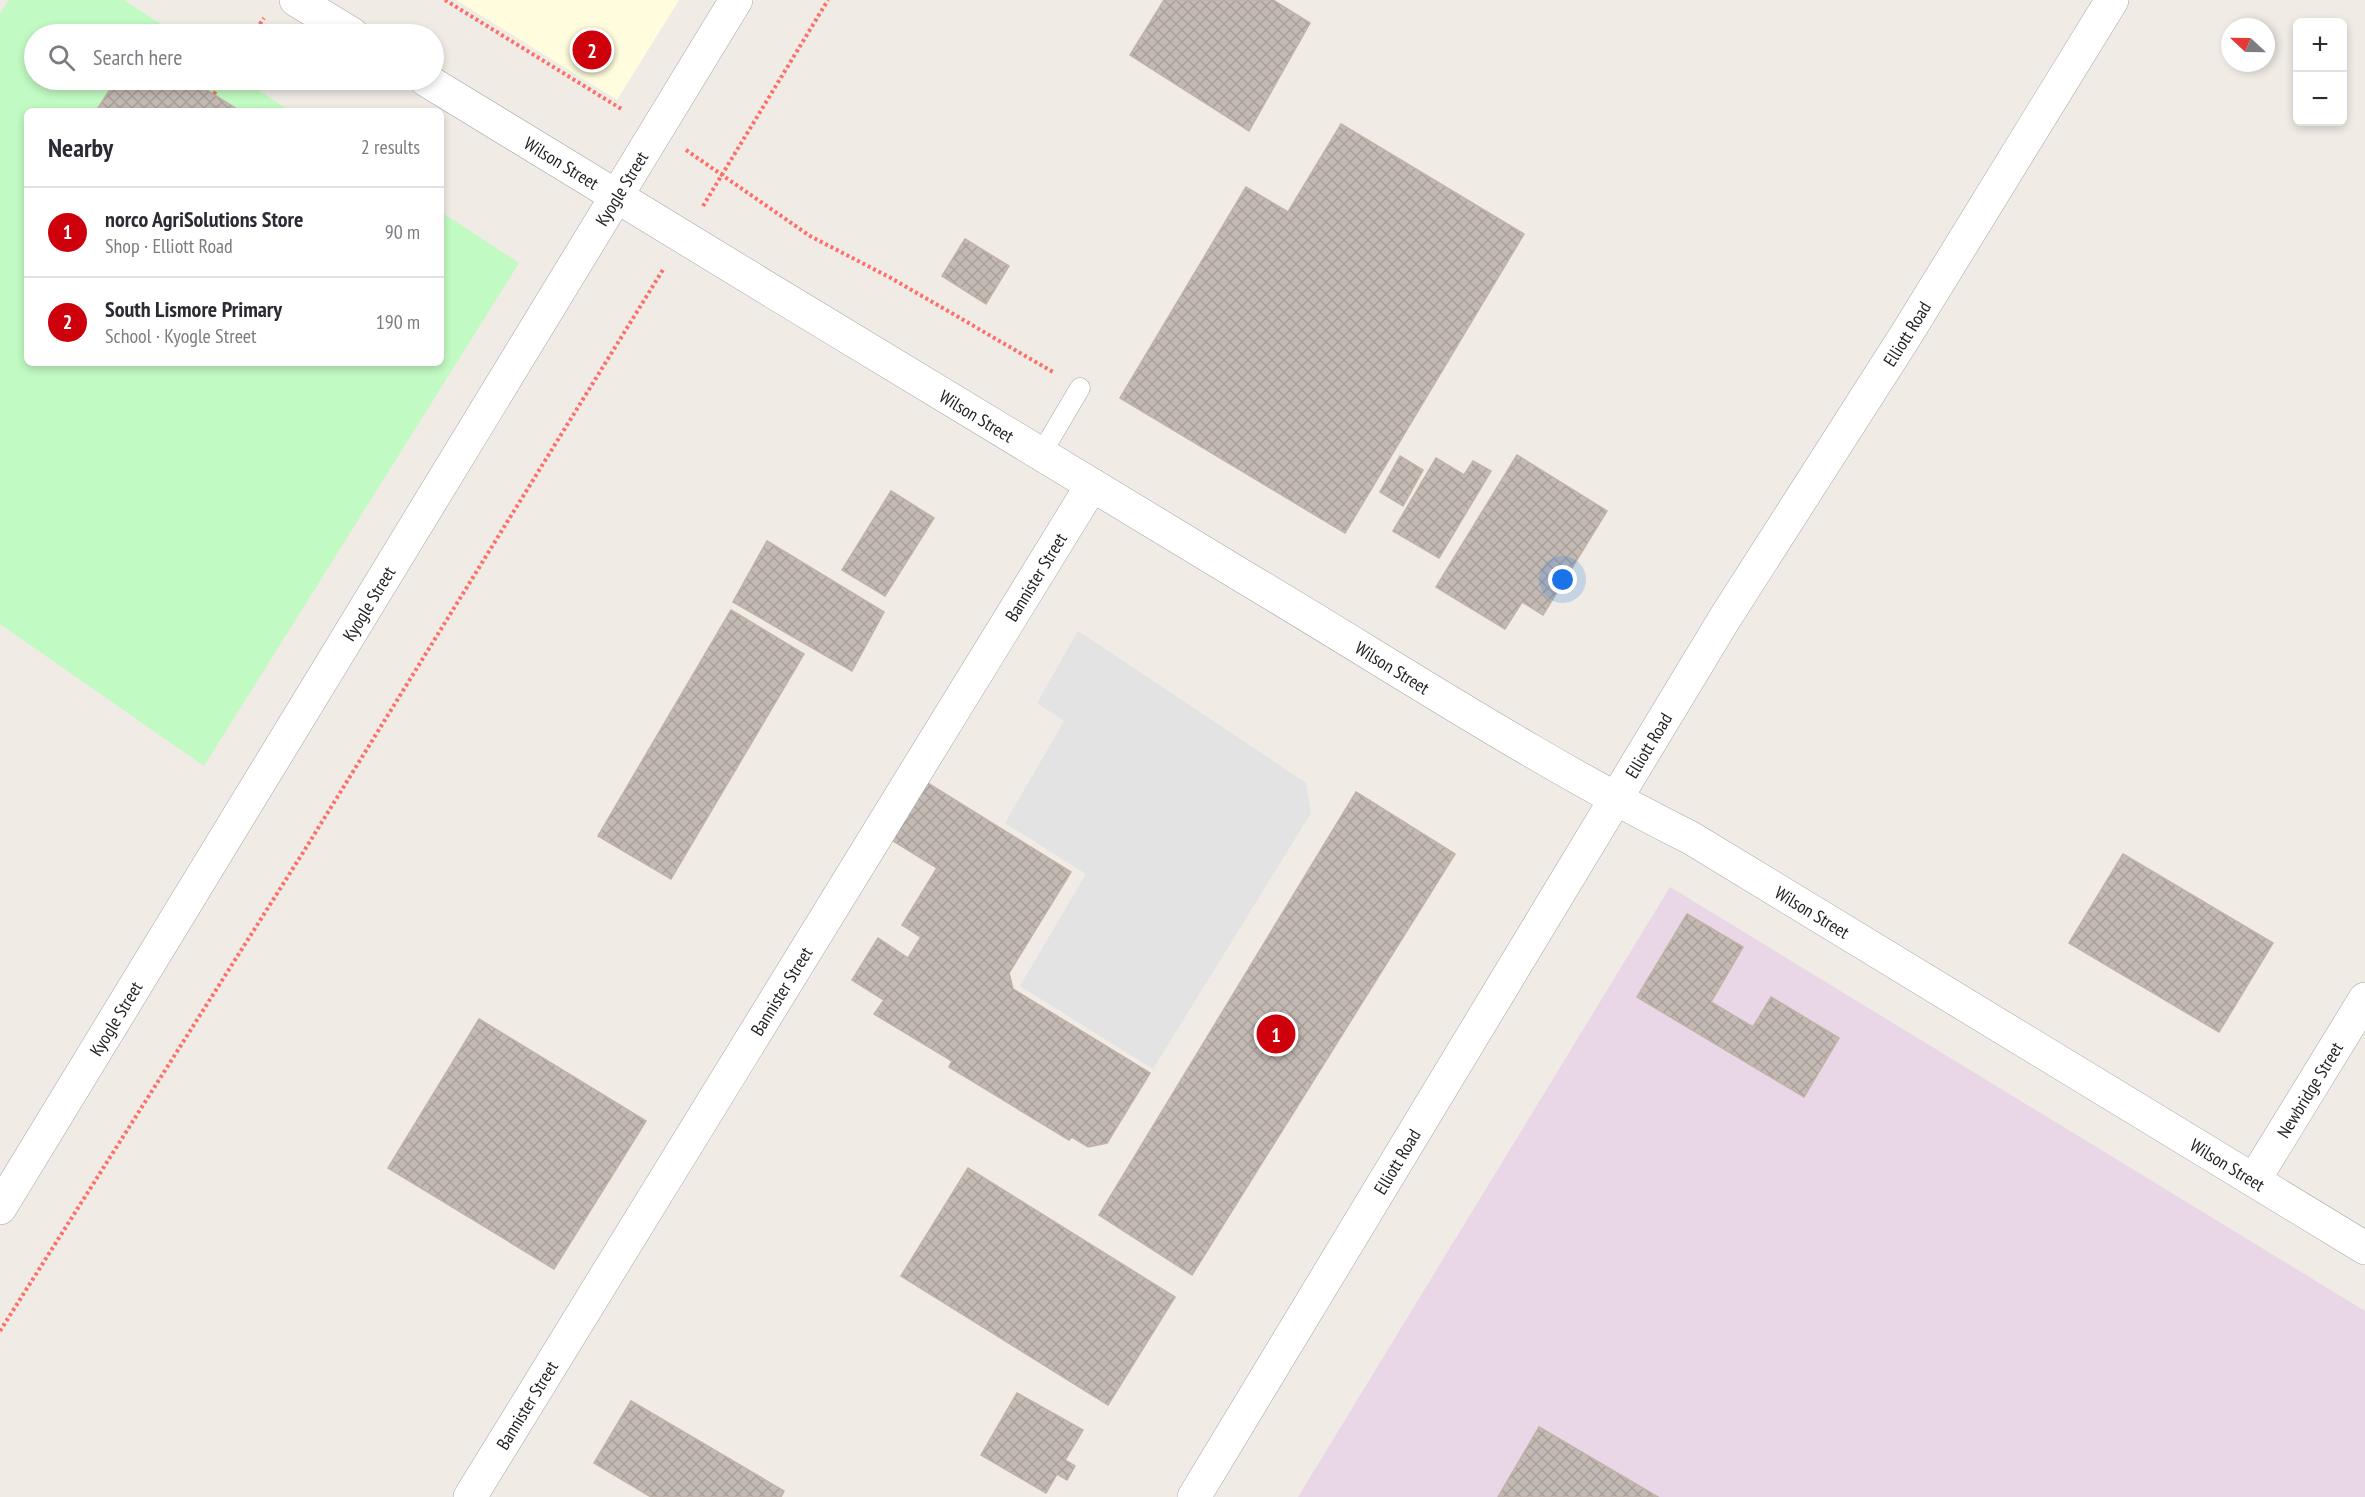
<!DOCTYPE html>
<meta charset="utf-8">
<style>
:root{--surface:#fff;--page:#f7f7f7;--text:#2b2b33;--muted:#7c7c81;--line:#e1e1e2;--accent:#cd000b}
body{margin:0;font-family:"PT Sans Narrow",sans-serif;background:var(--page);color:var(--text)}
.controls{position:absolute;right:18px;top:18px;display:grid;overflow:hidden;border-radius:9px;box-shadow:0 3px 9px #0003}
.controls button{width:54px;height:54px;display:grid;place-items:center;padding:0;border:0;border-bottom:2px solid var(--line);background:var(--surface);color:var(--text);font:30px sans-serif}
.compass{position:absolute;left:2221px;top:18px;width:54px;height:54px;border-radius:50%;background:var(--surface);box-shadow:0 3px 9px #0003;rotate:292deg}
.you{position:absolute;left:1563px;top:580px;width:21px;height:21px;margin:-15px;border:4px solid #fff;border-radius:50%;background:#1a73e8;box-shadow:0 0 0 9px #1a73e833}
.badge{display:grid;place-items:center;width:39px;height:39px;border-radius:50%;background:var(--accent);color:#fff;font-size:20px;font-weight:700}
.pin{position:absolute;translate:-50% -50%;border:3px solid #fff;box-shadow:0 2px 6px #0006}
.list{margin:0;padding:0;list-style:none}
h2{display:flex;justify-content:space-between;align-items:center;height:78px;margin:0;padding:0 24px;font-size:26px}
h2 small{font-size:20px;font-weight:400;color:var(--muted)}
.list li{display:grid;grid-template-columns:39px 1fr auto;gap:18px;align-items:center;box-sizing:border-box;height:90px;padding:0 24px;border-top:2px solid var(--line)}
.list b{display:block;font-size:22px;white-space:nowrap}
.list p{margin:0;font-size:20px;white-space:nowrap;color:var(--muted)}
.list em{font-size:20px;font-style:normal;color:var(--muted)}
.icon{flex:none;width:33px;height:33px;fill:none;stroke:currentColor;stroke-width:2;stroke-linecap:round;stroke-linejoin:round}
.map{position:relative;flex:none;width:2365px;height:1497px;overflow:hidden}
.search{position:absolute;background:var(--surface);box-shadow:0 3px 9px #0003;left:24px;top:24px;width:420px;height:66px;display:flex;align-items:center;gap:15px;box-sizing:border-box;padding:0 21px;border-radius:33px;color:var(--muted);font-size:22px}
.panel{position:absolute;background:var(--surface);box-shadow:0 3px 9px #0003;left:24px;top:108px;width:420px;height:258px;border-radius:9px}
.map>svg:first-child{display:block}
.industrial{fill:#e9d6e6}
.education{fill:#fffdde}
.park{fill:#c1fac2}
.parking{fill:#e3e3e3}
.building{fill:url(#building-cross-hatch);stroke:#c2b1a6;stroke-width:1.5}
.lines{fill:none;stroke-linecap:round;stroke-linejoin:round}
.service-casing{stroke:#a6a6a6;stroke-width:21}
.minor-casing{stroke:#a6a6a6;stroke-width:34}
.tertiary-casing{stroke:#a6a6a6;stroke-width:34}
.path{stroke:#fc7069;stroke-width:4;stroke-dasharray:3 3;stroke-linecap:butt}
.service{stroke:#fff;stroke-width:20}
.minor{stroke:#fff;stroke-width:33}
.tertiary{stroke:#fff;stroke-width:33}
.labels{text-anchor:middle;dominant-baseline:central;stroke-width:5;stroke-linejoin:round;paint-order:stroke}
.street-label{font-size:18px;fill:#1f1f1f;stroke:#fff}
</style>
<div class="map">
<svg width="2365" height="1497" viewBox="0 0 2365 1497">
<defs>
<pattern id="building-cross-hatch" width="8" height="8" patternUnits="userSpaceOnUse" patternTransform="scale(1.5)"><rect width="8" height="8" fill="#c4bab4"/><path d="M0 0l8 8M0 8l8-8" fill="none" stroke="#a89f9a"/></pattern>
</defs>
<rect width="100%" height="100%" fill="#f0ebe4"/>
<!-- industrial -->
<polygon class="industrial" points="1670,887 2365,1311 2365,1497 1298,1497"/>
<!-- education -->
<polygon class="education" points="456,0 679,0 617,100"/>
<!-- park -->
<polygon class="park" points="9,0 124,0 176,34 34,34 34,80 243,80 290,111 27,111 27,363 441,363 441,212 519,263 204,766 0,624 0,14"/>
<!-- parking -->
<polygon class="parking" points="1078,631 1306,783 1311,813 1153,1069 1020,986 1086,874 1005,823 1064,721 1037,703"/>
<!-- building -->
<g class="building">
<polygon points="1164,0 1273,0 1310,23 1249,131 1130,55"/>
<polygon points="116,80 191,80 240,111 96,111"/>
<polygon points="1341,124 1524,234 1345,533 1120,398 1246,187 1288,212"/>
<polygon points="965,239 1009,266 986,304 942,276"/>
<polygon points="1517,455 1607,511 1543,615 1522,602 1505,629 1436,587"/>
<polygon points="1400,456 1423,470 1403,506 1380,492"/>
<polygon points="1436,458 1464,475 1473,461 1491,471 1439,558 1393,531"/>
<polygon points="891,491 934,518 885,596 842,570"/>
<polygon points="767,541 884,612 852,671 733,602"/>
<polygon points="731,610 804,654 671,879 598,836"/>
<polygon points="926,782 1071,872 1009,973 1013,989 1150,1073 1107,1143 1088,1147 1072,1137 1069,1140 949,1067 952,1061 874,1014 884,1000 852,980 878,938 908,958 921,937 902,925 937,868 890,839"/>
<polygon points="1356,792 1455,854 1192,1275 1099,1215"/>
<polygon points="2123,854 2273,943 2219,1032 2069,943"/>
<polygon points="1687,914 1743,947 1711,1002 1753,1027 1771,997 1839,1038 1804,1097 1637,997"/>
<polygon points="479,1019 646,1121 554,1269 388,1168"/>
<polygon points="968,1168 1175,1297 1108,1405 901,1276"/>
<polygon points="1017,1393 1083,1430 1065,1460 1075,1466 1067,1480 1057,1474 1046,1493 981,1455"/>
<polygon points="631,1401 784,1491 781,1497 651,1497 594,1463"/>
<polygon points="1539,1427 1658,1497 1498,1497"/>
</g>
<g class="lines">
<defs>
<polyline id="service" points="1041,454 1080,388"/>
<g id="minor">
<path id="s1" d="M2254 1180 2365 999"/>
<path id="s2" d="M0 1208 736 0"/>
<path id="s3" d="M470 1497 1092 485"/>
<path id="s4" d="M1194 1497 1615 800"/>
</g>
<g id="tertiary">
<polyline points="296,0 352,34"/>
<path id="s5" d="M426 80C700 247 974 415 1249 580 1395 667 1539 762 1691 838L2365 1248"/>
<path id="s6" d="M1615 800 1725 618 1906 335 2112 0"/>
</g>
</defs>
<!-- service casing -->
<use href="#service" class="service-casing"/>
<!-- minor casing -->
<use href="#minor" class="minor-casing"/>
<!-- tertiary casing -->
<use href="#tertiary" class="tertiary-casing"/>
<!-- path -->
<g class="path">
<polyline points="445,0 623,110"/>
<polyline points="253,34 264,18"/>
<polyline points="214,94 223,80"/>
<polyline points="686,150 810,236 891,278 1053,372"/>
<polyline points="703,206 828,0"/>
<polyline points="0,1331 304,851 664,268"/>
</g>
<!-- service -->
<use href="#service" class="service"/>
<!-- minor -->
<use href="#minor" class="minor"/>
<!-- tertiary -->
<use href="#tertiary" class="tertiary"/>
</g>
<g class="labels">
<!-- street labels -->
<g class="street-label">
<text stroke="none"><textPath href="#s5" startOffset="159">Wilson Street</textPath></text>
<text stroke="none"><textPath href="#s2" startOffset="1194">Kyogle Street</textPath></text>
<text stroke="none"><textPath href="#s6" startOffset="550">Elliott Road</textPath></text>
<text stroke="none"><textPath href="#s5" startOffset="645">Wilson Street</textPath></text>
<text stroke="none"><textPath href="#s3" startOffset="1080">Bannister Street</textPath></text>
<text stroke="none"><textPath href="#s2" startOffset="708">Kyogle Street</textPath></text>
<text stroke="none"><textPath href="#s5" startOffset="1131">Wilson Street</textPath></text>
<text stroke="none"><textPath href="#s6" startOffset="64">Elliott Road</textPath></text>
<text stroke="none"><textPath href="#s5" startOffset="1617">Wilson Street</textPath></text>
<text stroke="none"><textPath href="#s3" startOffset="594">Bannister Street</textPath></text>
<text stroke="none"><textPath href="#s2" startOffset="222">Kyogle Street</textPath></text>
<text stroke="none"><textPath href="#s1" startOffset="106">Newbridge Street</textPath></text>
<text stroke="none"><textPath href="#s4" startOffset="392">Elliott Road</textPath></text>
<text stroke="none"><textPath href="#s5" startOffset="2103">Wilson Street</textPath></text>
<text stroke="none"><textPath href="#s3" startOffset="108">Bannister Street</textPath></text>
</g>
</g>
</svg>
<div class="controls">
<button>+</button>
<button>−</button>
</div>
<svg class="compass" viewBox="-18 -18 36 36"><path d="M0-13l5 13h-10z" fill="#e53935"/><path d="M0 13l5-13h-10z" fill="#7c7c81"/></svg>
<div class="you"></div>
<div class="pin badge" style="left:1276px;top:1034px">1</div>
<div class="pin badge" style="left:592px;top:50px">2</div>
<div class="search"><svg class="icon" aria-label="search" viewBox="0 0 24 24"><circle cx="10" cy="10" r="6"/><path d="M15 15l6 6"/></svg>Search here</div>
<section class="panel">
<h2>Nearby<small>2 results</small></h2>
<ul class="list">
<li><span class="badge">1</span><div><b>norco AgriSolutions Store</b><p>Shop · Elliott Road</p></div><em>90 m</em></li>
<li><span class="badge">2</span><div><b>South Lismore Primary</b><p>School · Kyogle Street</p></div><em>190 m</em></li>
</ul>
</section>
</div>
